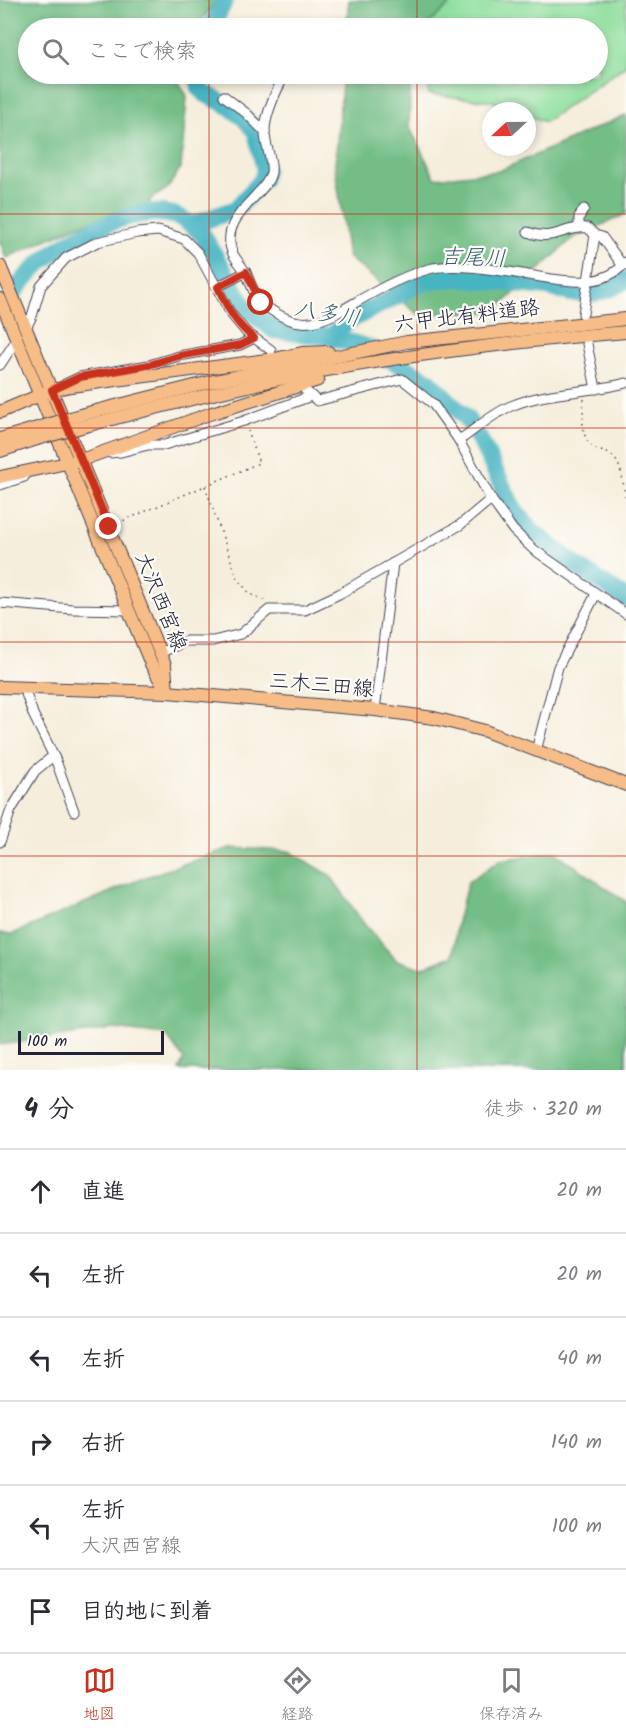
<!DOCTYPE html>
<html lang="ja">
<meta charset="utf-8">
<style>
:root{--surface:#fff;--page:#f7f7f7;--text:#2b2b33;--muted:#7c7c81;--line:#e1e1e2;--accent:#c8321e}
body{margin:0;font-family:Kalam,"Klee One",sans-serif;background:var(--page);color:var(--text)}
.compass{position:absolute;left:482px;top:102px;width:54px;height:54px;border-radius:50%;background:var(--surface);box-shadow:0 3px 9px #0003;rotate:248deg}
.scale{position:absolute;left:18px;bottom:15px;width:146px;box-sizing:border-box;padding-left:6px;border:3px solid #22223b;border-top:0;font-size:16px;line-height:21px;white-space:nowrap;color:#22223b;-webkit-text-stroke:4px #fdfcf7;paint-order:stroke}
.stop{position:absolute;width:18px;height:18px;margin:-14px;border:4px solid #c8321e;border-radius:50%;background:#fff}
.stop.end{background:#c8321e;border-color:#fff;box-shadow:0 2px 6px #0008}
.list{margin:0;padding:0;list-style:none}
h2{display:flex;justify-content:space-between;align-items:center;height:78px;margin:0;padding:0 24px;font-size:26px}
h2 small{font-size:20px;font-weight:400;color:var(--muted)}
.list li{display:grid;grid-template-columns:39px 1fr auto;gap:18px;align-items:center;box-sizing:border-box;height:84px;padding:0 24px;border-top:2px solid var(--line)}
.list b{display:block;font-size:22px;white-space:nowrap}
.list p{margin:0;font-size:20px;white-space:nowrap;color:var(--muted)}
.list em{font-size:20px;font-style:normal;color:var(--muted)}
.icon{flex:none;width:33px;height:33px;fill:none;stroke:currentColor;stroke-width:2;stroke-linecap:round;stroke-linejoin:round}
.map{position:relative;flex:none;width:626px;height:1070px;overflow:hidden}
.search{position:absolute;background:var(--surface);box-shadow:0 3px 9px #0003;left:18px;right:18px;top:18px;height:66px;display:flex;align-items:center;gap:15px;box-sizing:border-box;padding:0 21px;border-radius:33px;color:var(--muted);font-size:22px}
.sheet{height:582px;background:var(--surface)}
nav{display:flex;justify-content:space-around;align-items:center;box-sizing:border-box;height:84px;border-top:2px solid var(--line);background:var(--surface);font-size:16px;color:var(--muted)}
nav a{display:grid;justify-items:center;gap:3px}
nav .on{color:var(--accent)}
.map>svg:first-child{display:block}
.green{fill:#8fdf9f;stroke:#58806d;stroke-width:1.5}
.forest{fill:#73be86;stroke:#4a7060;stroke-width:1.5}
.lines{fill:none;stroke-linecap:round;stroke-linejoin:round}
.river{stroke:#47b4c2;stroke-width:18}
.minor-casing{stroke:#424153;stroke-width:11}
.major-casing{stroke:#424153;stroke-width:14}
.path{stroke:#424153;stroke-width:1.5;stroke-dasharray:1.5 4.5;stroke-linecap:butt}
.minor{stroke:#fff;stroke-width:9}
.major{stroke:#f7bd88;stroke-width:12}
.major-bridge-casing{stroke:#424153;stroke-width:14;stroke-linecap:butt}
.major-bridge{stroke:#f7bd88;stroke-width:12}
.route{stroke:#c8321e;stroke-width:8}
.grid{fill:none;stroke:#c8321e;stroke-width:1.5;stroke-opacity:0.55}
.labels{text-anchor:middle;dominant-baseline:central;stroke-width:4.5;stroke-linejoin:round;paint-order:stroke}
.street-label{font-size:21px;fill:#22223b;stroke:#fdfcf7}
.water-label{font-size:22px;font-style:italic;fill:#315c71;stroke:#fdfcf7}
</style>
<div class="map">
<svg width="626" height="1070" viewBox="0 0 626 1070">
<rect width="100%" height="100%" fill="#fdfcf7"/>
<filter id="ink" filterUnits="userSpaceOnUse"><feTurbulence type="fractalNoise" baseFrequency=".0167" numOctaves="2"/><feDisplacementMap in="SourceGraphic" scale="12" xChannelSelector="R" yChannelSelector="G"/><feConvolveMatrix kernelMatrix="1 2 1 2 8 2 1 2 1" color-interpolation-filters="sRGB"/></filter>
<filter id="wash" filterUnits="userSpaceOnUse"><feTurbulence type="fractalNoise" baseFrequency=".008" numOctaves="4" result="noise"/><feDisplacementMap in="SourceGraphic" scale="24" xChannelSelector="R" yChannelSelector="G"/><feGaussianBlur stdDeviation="1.35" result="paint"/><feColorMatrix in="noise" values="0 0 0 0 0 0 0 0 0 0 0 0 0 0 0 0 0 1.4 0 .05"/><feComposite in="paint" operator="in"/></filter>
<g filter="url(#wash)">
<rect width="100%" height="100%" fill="#f6eedc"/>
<!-- green -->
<polygon class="green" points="437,0 626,0 626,65 545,122 527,115 527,111 518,111 492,101 429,94 425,74 598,74 598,28 425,28"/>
<!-- forest -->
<g class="forest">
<polygon points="0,0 216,0 196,28 28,28 28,74 174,74 187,96 181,167 168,188 150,200 151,214 109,215 77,226 6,258 0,242"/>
<polygon points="349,0 455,0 424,28 346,28"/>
<polygon points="343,74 411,74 409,126 435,178 499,171 626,115 626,214 573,238 494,312 418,314 348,257 335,166"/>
<polygon points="230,848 289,851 330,875 364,924 396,960 422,968 453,956 457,922 468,882 500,860 555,852 626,902 626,1070 179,1070 184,1059 166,1035 114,1029 0,1045 0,933 13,934 143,878"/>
</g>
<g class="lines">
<!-- river -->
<g class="river">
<polyline points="211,28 225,0"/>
<polyline points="192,225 236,209 262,180 265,170 256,132 244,118 229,106 204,93 200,88 197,74"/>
<path d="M3 308C13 293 24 278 37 266 66 239 137 202 176 216 186 219 194 227 202 234L245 307 274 330 326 336 370 348 429 381 467 419 481 442 514 510 533 532 578 567 626 598"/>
<polyline points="330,337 348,321 424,282 454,278 548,287 570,293 596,293 611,288 626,280"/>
</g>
</g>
</g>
<g filter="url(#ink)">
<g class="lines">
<defs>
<g id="minor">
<path d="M295 74 284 77C276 90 264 118 265 133 265 147 273 159 271 173 269 182 262 189 256 195 240 212 222 230 233 254 237 261 242 266 246 273 251 283 254 297 263 304 301 335 322 322 358 301 381 288 407 274 433 268 459 263 502 271 528 275 561 280 602 291 626 262"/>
<polyline points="224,96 246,113 265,132"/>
<polyline points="579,227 579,217 584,209"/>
<path d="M528 232C552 243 566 225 588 228L595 235 583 314"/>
<polyline points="595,235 602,237 623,266"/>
<polyline points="217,287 246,272"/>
<polyline points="26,328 32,316 41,286 66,258 97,242 137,233 158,231 184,239 198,253 231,314 246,332 271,350"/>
<polyline points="587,344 596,389"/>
<polyline points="0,365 17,339"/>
<polyline points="65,384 80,377 149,365 179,356 240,345 254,338"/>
<polyline points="305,390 317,401 402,379 433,404 458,439 491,499 513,530 533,549 626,614"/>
<path d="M458 439 464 437C478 427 494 413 511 406 547 391 588 393 626 383"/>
<polyline points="110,453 121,452 148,445 164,445 244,421 311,396"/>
<polyline points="0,485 24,477"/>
<polyline points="0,603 73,609 129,610"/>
<polyline points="160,653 186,641 213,641 241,634 269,610 305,610 339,594 460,525 491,499"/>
<polyline points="24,688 33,714 56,761 74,811"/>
<polyline points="375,710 393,563"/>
<polyline points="536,751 558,667 596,594"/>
<polyline points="0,842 11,810 35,771 53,756"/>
</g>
<g id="major">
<polyline points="0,266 165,665 167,692"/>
<polyline points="0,299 151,664 165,689"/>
<polyline points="0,412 52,390 71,386 274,359 302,353 328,352"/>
<polyline points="84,414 210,382 407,342 626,319"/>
<path d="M89 425C149 409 210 394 270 381 387 357 507 342 626 332"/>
<polyline points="0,439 34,429"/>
<polyline points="0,451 37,439"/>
<polyline points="0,477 81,460 212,413 318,380"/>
<polyline points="0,687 167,692 375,710 434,718 485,731 626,785"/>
</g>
</defs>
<!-- minor casing -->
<use href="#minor" class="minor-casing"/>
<!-- major casing -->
<use href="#major" class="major-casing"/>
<!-- path -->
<g class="path">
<path d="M584 399C583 416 579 437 594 448 599 452 606 451 611 455 623 464 623 486 626 499"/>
<polyline points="205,486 237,578 250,594 267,601"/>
<polyline points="118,523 259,463 248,431"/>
</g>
<!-- minor -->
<use href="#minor" class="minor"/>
<!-- major -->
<use href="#major" class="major"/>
<defs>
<g id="major-bridge">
<polyline points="34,429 84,414"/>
<polyline points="37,439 89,425"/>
</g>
</defs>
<!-- major-bridge casing -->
<use href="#major-bridge" class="major-bridge-casing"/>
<!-- major-bridge -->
<use href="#major-bridge" class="major-bridge"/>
</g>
</g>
<g class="lines" filter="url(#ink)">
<!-- route -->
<path class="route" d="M109 527 52 390 80 377 149 365 179 356 240 345 254 338C236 325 227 307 218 287L246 272 261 303"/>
</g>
<!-- grid -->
<path class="grid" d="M209 0V28M417 0V28M209 74V1070M417 74V1070M0 214H626M0 428H626M0 642H626M0 856H626"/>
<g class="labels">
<!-- street labels -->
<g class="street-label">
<text transform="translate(467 317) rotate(-7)">六甲北有料道路</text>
<text transform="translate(160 602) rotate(68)">大沢西宮線</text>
<text transform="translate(321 686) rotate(5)">三木三田線</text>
</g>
<!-- water labels -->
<g class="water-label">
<text transform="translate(473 259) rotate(2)">吉尾川</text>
<text transform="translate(327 315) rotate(10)">八多川</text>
</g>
</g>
</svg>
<svg class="compass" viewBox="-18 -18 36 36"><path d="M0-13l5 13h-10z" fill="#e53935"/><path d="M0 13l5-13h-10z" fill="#7c7c81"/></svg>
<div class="scale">100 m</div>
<div class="stop" style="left:261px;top:303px"></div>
<div class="stop end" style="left:109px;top:527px"></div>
<div class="search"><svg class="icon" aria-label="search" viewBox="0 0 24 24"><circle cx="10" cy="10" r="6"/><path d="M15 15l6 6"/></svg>ここで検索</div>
</div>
<section class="sheet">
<h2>4 分<small>徒歩 · 320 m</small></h2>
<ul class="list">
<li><svg class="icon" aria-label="ahead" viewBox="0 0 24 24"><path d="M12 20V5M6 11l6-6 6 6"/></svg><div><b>直進</b></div><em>20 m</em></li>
<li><svg class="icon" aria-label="left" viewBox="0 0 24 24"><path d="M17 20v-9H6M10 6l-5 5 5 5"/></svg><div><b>左折</b></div><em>20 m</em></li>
<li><svg class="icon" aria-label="left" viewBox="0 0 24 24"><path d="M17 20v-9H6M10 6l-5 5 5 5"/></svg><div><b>左折</b></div><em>40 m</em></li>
<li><svg class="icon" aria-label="right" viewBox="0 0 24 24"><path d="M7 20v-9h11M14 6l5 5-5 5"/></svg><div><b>右折</b></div><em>140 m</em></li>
<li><svg class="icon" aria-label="left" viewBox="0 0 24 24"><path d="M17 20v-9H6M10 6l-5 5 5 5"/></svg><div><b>左折</b><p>大沢西宮線</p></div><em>100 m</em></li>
<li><svg class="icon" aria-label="arrive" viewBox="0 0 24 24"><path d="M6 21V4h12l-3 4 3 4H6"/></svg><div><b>目的地に到着</b></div></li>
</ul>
</section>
<nav>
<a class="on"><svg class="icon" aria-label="map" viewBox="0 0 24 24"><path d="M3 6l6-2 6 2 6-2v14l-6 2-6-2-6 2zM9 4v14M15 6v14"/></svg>地図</a>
<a><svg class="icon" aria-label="directions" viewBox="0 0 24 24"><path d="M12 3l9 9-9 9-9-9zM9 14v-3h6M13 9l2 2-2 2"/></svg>経路</a>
<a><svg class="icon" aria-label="saved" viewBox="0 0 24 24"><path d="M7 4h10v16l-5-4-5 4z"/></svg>保存済み</a>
</nav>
